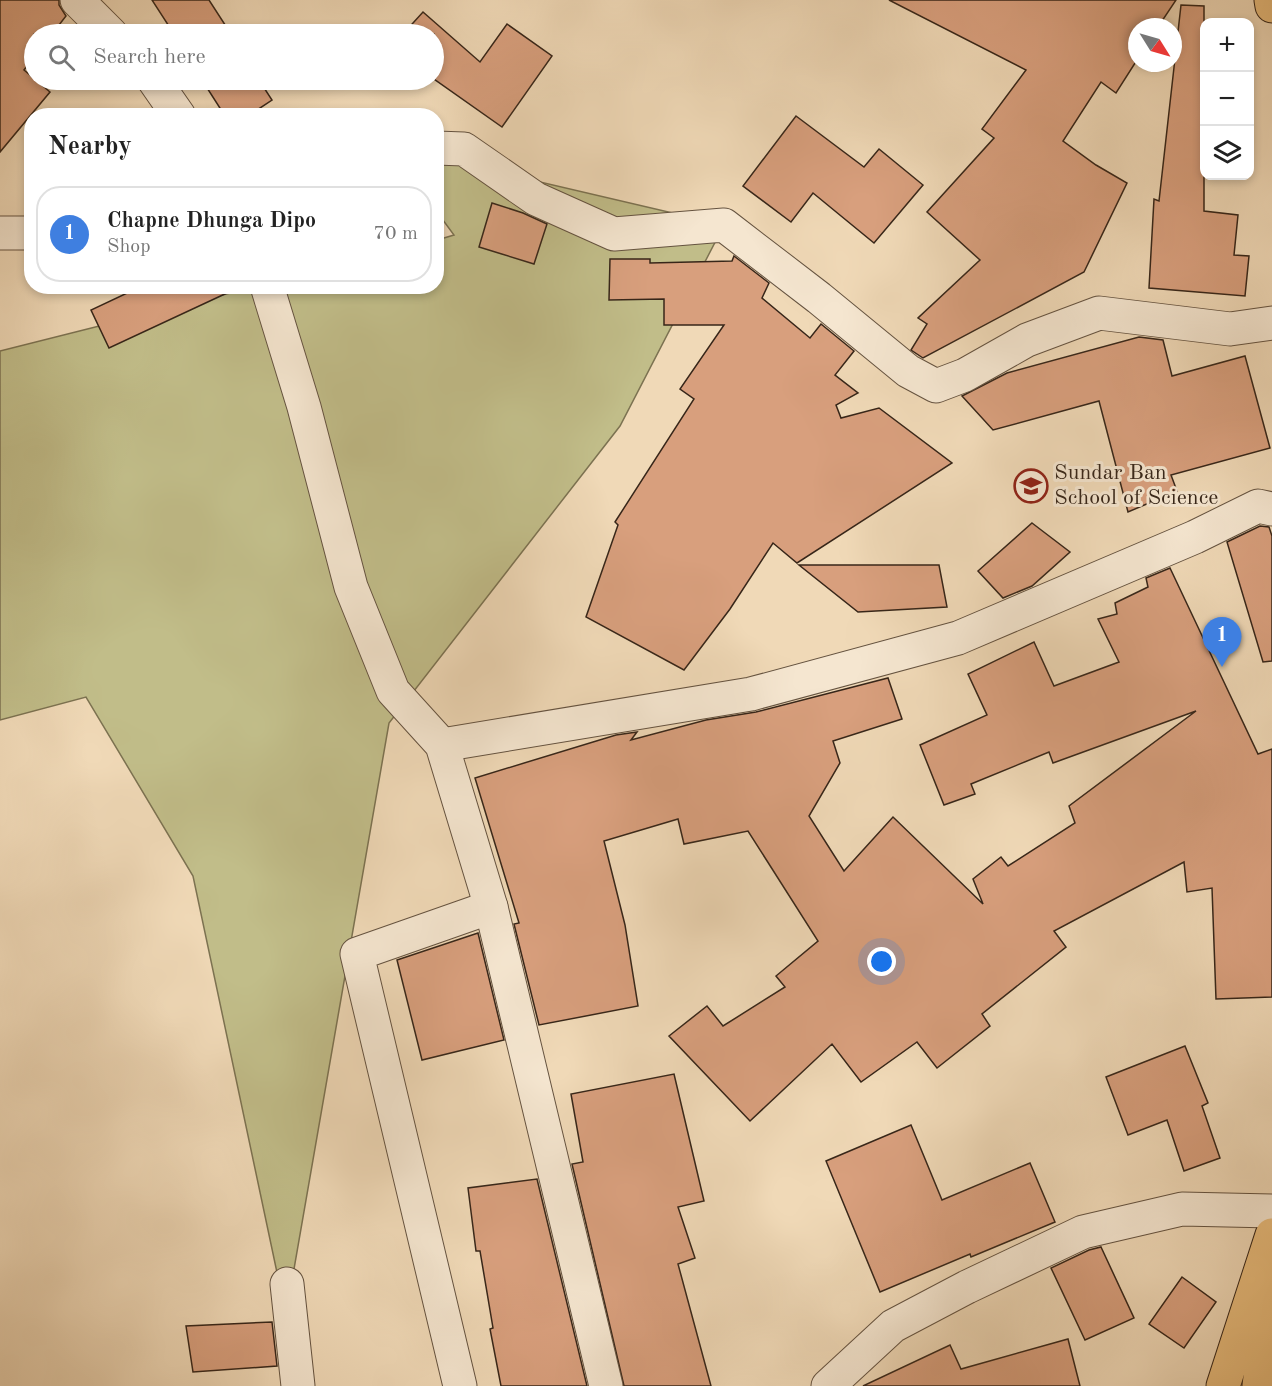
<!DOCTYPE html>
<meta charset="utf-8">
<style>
:root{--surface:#fff;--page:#f6f6f6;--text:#222;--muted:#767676;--line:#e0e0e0;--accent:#8f2418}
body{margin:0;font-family:"Old Standard TT",serif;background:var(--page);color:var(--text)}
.controls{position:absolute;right:18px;top:18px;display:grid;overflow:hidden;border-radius:12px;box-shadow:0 3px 9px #0003}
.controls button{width:54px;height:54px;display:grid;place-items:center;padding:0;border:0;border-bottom:2px solid var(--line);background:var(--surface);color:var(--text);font:30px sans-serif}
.compass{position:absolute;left:1128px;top:18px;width:54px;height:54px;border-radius:50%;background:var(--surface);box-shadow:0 3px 9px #0003;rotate:127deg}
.you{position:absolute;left:882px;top:962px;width:21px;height:21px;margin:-15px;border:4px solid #fff;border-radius:50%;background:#1a73e8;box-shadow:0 0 0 9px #1a73e833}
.badge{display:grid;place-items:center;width:39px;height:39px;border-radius:50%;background:var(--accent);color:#fff;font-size:20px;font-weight:700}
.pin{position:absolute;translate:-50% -50px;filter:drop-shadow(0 2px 3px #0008)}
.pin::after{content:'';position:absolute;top:32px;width:21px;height:18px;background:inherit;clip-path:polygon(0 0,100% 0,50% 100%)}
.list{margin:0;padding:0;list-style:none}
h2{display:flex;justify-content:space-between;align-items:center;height:78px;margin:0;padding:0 24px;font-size:26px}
h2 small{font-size:20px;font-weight:400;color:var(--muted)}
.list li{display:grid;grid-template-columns:39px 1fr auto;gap:18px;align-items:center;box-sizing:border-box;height:96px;margin:0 12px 12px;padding:0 12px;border:2px solid var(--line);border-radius:24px}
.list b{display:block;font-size:22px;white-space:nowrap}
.list p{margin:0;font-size:20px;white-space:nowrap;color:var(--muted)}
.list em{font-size:20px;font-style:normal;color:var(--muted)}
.icon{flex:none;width:33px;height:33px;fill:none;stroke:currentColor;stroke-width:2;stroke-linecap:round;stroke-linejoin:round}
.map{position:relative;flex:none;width:1272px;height:1386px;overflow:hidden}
.search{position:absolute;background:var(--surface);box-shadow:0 3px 9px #0003;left:24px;top:24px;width:420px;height:66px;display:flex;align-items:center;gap:15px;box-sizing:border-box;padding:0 21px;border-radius:33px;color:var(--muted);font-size:22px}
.panel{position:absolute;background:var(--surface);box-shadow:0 3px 9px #0003;left:24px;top:108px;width:420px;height:186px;border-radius:24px}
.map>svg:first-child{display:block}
.green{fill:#c1bd89;stroke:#7c7251;stroke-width:1.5}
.building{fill:#d89f7d;stroke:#372619;stroke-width:1.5}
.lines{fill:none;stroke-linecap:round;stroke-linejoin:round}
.street-casing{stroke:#655340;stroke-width:35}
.highway-casing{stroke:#372619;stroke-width:35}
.street{stroke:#f5e6d0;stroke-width:33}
.highway{stroke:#e8bc7c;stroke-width:33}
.labels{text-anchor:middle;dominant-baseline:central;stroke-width:6;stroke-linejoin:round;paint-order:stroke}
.poi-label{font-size:22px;fill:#372619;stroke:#f5e6d0;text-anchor:start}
</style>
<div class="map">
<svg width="1272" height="1386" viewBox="0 0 1272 1386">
<rect width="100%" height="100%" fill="#f0d9b7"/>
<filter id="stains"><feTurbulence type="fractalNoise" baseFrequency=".00333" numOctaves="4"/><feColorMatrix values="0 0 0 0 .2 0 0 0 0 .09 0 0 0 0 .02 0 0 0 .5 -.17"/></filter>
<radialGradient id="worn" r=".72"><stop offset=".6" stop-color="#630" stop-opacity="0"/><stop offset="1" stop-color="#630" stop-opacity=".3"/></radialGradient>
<!-- green -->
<polygon class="green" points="437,158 724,225 620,426 389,723 286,1315 193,876 86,697 0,720 0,351 254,287 436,286 437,240 454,235 437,212"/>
<!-- building -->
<g class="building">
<polygon points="0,0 59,0 59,5 66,16 52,34 34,34 34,57 24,70 50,92 0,152"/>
<polygon points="152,0 209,0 231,34 174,34"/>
<polygon points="889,0 1176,0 1158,27 1137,27 1137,60 1116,93 1101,82 1063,141 1096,165 1127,183 1084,272 923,358 911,350 927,324 918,318 980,260 927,212 994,138 982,129 1026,70"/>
<polygon points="1181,5 1204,6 1204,211 1238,215 1234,255 1249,256 1245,296 1149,288 1154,199 1159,201"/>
<polygon points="423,12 480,62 507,24 552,56 502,127 434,79 434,34 403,34"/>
<polygon points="202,80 259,80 272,100 248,116 225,116"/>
<polygon points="796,116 864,167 879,149 923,185 874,243 813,193 791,222 743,186"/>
<polygon points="492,203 523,213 547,224 534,264 479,247"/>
<polygon points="734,256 769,283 762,298 810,338 821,324 854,351 835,375 858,393 836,405 841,418 879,408 952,463 797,563 773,543 730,609 684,670 586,617 618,525 615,522 694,399 680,389 724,325 664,325 664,299 609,300 610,259 650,259 650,263 732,261"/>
<polygon points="142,286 242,286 109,348 91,310"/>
<polygon points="1139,337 1163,340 1172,376 1245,356 1270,448 1171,475 1177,491 1128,512 1099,401 993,430 962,396 1007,373"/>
<polygon points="1032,523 1070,552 1032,586 1003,598 978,571"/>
<polygon points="1260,526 1269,527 1272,536 1272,661 1263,662 1227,542"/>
<polygon points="799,565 939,565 947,607 858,612"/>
<polygon points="1170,568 1258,754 1272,749 1272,997 1216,999 1212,888 1187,892 1184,862 1054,931 1066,947 982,1014 990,1026 937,1068 917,1042 861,1082 832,1044 750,1121 669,1036 707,1006 723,1026 785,987 776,976 818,941 748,831 684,844 678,819 604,841 625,925 638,1006 539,1025 514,924 519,923 475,778 616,735 637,732 631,740 706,720 756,712 888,678 902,719 833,741 840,763 809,816 844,871 893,817 983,904 973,879 1001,857 1008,866 1075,823 1069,806 1196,711 1053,763 1049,752 971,784 975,794 944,805 920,745 987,715 968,674 1034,642 1054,686 1119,662 1098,619 1117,614 1115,603 1148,587 1146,578"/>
<polygon points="478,933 504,1040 422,1060 397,960"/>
<polygon points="1185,1046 1208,1103 1202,1106 1220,1158 1184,1171 1167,1120 1128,1135 1106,1077"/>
<polygon points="674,1074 704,1201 678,1207 695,1258 678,1264 711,1386 624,1386 572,1164 583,1162 571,1094"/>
<polygon points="911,1125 942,1200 1030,1163 1055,1222 971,1257 970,1254 880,1292 826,1161"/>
<polygon points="537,1179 587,1386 501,1386 490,1329 493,1328 480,1251 476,1251 468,1188"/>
<polygon points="1101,1247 1134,1318 1085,1340 1051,1268 1089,1250"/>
<polygon points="1182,1277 1216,1302 1184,1348 1149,1324"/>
<polygon points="272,1322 277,1366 193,1372 186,1326"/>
<polygon points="1068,1339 1080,1386 863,1386 950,1345 961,1369"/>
</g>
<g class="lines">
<defs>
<g id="street">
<polyline points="77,0 111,34"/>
<polyline points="154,80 179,116"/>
<polyline points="436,148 464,149 536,199 614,234 724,225 819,298 908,371 936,386 965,375 1027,340 1099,313 1230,329 1272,323"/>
<polyline points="0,233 32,233"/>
<polyline points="267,286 304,407 351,587 393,691 442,745 491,907 606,1386"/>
<polyline points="442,745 751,694 958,638 1195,537 1258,506 1272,509"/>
<polyline points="287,1284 298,1386"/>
<polyline points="460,1386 357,954 491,907"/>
<polyline points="828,1386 893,1326 967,1287 1083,1232 1182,1209 1272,1211"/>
</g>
<g id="highway">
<polyline points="1271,0 1272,6"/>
<polyline points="1223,1386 1272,1235"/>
<polyline points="1259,1386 1271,1286"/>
</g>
</defs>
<!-- street casing -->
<use href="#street" class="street-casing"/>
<!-- highway casing -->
<use href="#highway" class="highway-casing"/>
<!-- street -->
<use href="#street" class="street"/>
<!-- highway -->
<use href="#highway" class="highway"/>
</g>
<!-- icons -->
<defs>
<symbol id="school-ring" viewBox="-11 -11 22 22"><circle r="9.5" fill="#f5e6d0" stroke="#8f2418" stroke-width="1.5"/><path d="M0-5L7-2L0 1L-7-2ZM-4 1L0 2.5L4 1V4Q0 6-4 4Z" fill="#8f2418"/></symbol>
</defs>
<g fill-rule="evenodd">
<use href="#school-ring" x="1012" y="467" width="38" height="38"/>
</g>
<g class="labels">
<!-- poi labels -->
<g class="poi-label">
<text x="1054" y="473">Sundar Ban<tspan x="1054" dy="25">School of Science</tspan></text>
</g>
</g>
<rect width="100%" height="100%" filter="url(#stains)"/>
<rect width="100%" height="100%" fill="url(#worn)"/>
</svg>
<div class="controls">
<button>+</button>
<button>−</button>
<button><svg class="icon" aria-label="layers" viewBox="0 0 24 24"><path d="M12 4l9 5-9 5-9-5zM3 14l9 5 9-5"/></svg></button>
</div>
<svg class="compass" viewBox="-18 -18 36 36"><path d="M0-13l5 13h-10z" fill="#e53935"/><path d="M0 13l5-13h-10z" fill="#767676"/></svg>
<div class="you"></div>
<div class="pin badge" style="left:1222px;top:667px;background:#3f7fe0">1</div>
<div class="search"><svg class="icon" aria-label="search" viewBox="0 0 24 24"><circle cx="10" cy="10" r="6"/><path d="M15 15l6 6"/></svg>Search here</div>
<section class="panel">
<h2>Nearby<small></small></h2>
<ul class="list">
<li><span class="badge" style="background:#3f7fe0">1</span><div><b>Chapne Dhunga Dipo</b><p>Shop</p></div><em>70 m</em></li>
</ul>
</section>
</div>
